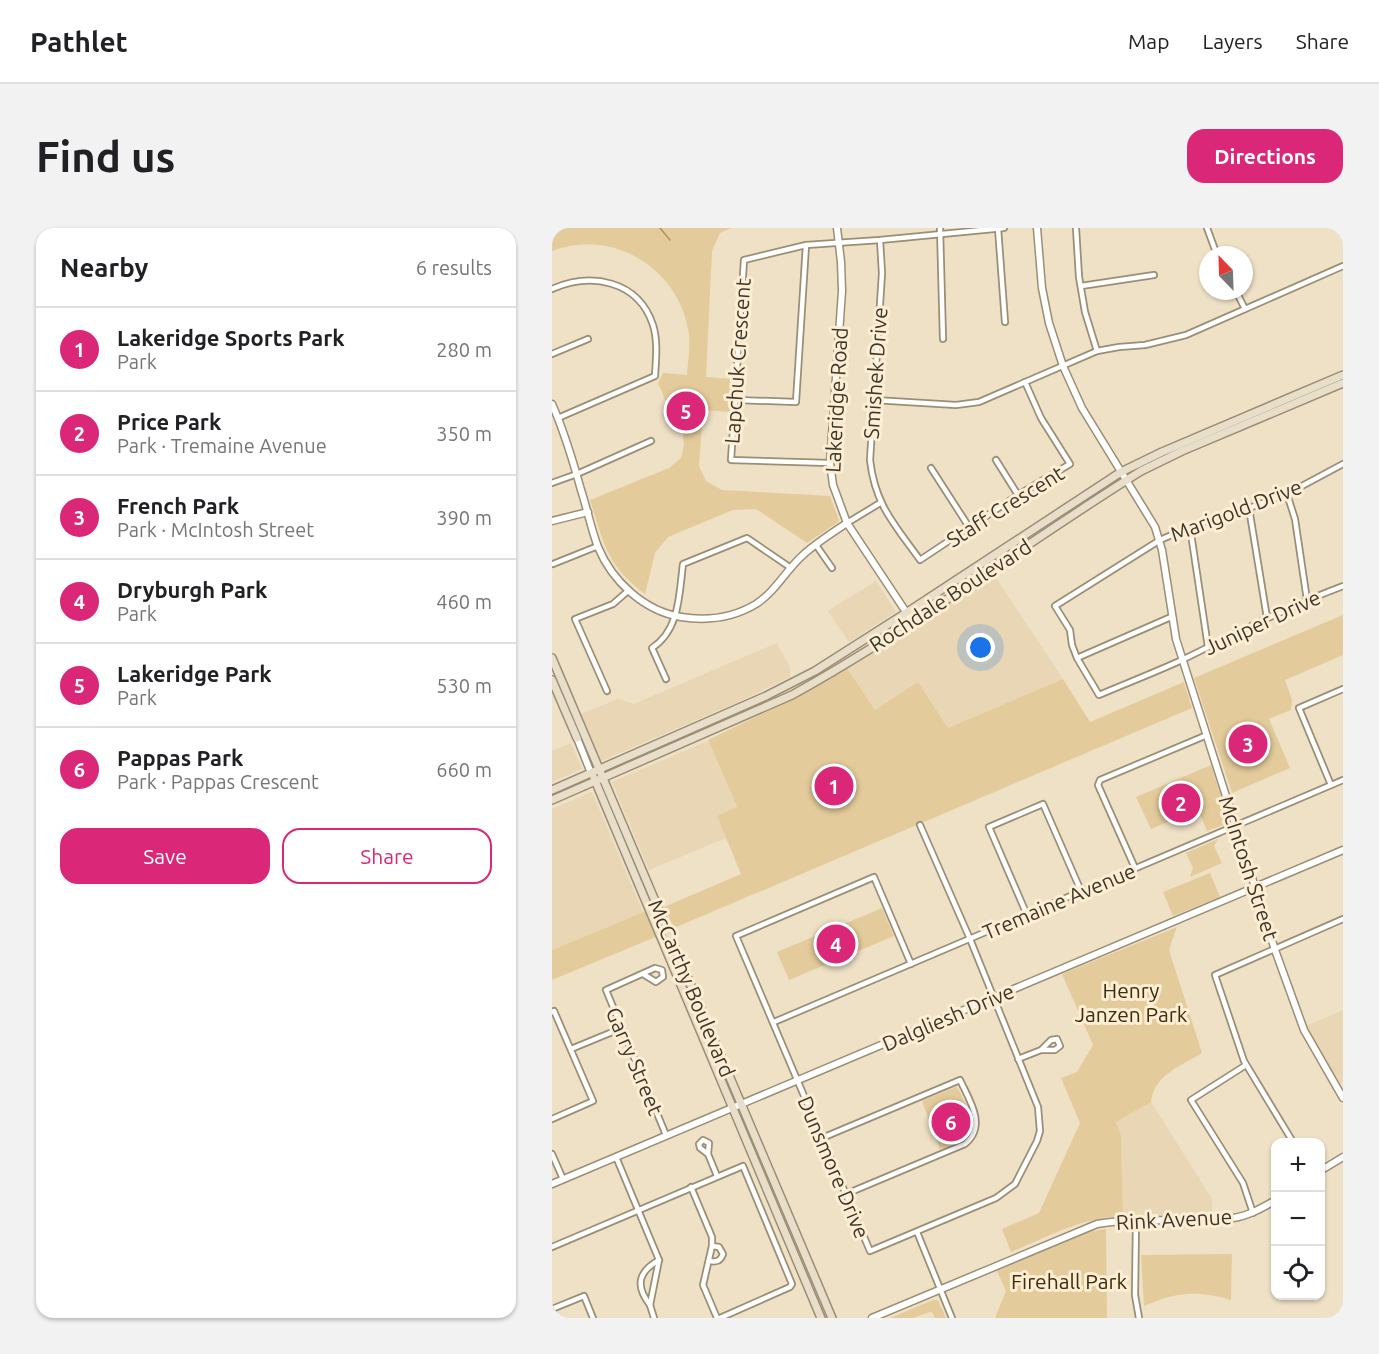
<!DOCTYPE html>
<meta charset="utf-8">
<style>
:root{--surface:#fff;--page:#f2f2f2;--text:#202124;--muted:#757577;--line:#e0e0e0;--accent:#db2777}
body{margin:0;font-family:Ubuntu,sans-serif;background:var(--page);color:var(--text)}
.controls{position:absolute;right:18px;bottom:18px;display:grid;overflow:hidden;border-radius:12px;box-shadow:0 2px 4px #0004}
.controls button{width:54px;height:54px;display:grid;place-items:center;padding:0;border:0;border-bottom:2px solid var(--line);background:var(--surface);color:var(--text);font:30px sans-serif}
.compass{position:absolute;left:647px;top:18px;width:54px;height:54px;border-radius:50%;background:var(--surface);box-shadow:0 2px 4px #0004;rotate:337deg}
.you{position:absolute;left:429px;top:420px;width:21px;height:21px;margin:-15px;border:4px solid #fff;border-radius:50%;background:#1a73e8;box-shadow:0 0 0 9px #1a73e833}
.badge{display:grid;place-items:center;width:39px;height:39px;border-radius:50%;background:var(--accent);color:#fff;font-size:20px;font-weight:700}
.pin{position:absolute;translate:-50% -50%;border:3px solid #fff;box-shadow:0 2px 6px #0006}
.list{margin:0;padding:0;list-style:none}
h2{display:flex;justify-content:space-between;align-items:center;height:78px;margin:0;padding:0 24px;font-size:26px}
h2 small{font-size:20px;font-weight:400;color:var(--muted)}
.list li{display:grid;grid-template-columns:39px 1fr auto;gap:18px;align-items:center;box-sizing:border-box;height:84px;padding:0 24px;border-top:2px solid var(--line)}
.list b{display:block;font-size:22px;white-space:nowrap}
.list p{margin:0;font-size:20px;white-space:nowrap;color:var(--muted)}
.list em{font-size:20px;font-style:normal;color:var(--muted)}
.actions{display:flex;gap:12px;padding:18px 24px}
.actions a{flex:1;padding:14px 0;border:2px solid var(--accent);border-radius:18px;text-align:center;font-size:21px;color:var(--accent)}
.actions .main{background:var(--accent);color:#fff}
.icon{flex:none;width:33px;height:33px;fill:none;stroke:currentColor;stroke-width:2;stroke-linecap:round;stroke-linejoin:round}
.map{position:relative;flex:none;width:791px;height:1090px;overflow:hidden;border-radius:18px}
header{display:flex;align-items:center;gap:36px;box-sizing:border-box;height:84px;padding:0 30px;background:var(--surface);border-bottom:2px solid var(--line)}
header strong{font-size:28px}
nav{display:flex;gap:33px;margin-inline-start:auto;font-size:21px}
.intro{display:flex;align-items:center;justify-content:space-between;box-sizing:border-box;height:144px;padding:0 36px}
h1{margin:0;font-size:42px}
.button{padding:15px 27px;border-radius:18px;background:var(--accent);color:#fff;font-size:21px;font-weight:700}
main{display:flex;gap:36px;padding:0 36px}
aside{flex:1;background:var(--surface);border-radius:18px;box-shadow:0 2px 4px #0004}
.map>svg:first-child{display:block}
.built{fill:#e8d6b4}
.green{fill:#e4cb9b}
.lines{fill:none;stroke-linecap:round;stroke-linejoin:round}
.stream{stroke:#b69450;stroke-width:1.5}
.minor-casing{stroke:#9b8e75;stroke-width:8}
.tertiary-casing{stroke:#9b8e75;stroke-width:9}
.secondary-casing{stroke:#9b8e75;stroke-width:10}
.minor{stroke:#fff;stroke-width:4.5}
.tertiary{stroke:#fff;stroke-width:6}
.secondary{stroke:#e8deca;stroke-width:7}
.labels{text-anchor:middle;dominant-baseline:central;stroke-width:6;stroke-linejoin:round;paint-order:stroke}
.street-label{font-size:21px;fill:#3c372c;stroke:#fdeed3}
.park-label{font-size:21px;fill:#3a2c0d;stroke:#fdeed3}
</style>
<header>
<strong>Pathlet</strong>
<nav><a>Map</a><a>Layers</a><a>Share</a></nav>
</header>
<div class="intro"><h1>Find us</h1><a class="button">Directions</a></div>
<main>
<aside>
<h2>Nearby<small>6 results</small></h2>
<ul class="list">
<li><span class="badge">1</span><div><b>Lakeridge Sports Park</b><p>Park</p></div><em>280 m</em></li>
<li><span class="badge">2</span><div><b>Price Park</b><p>Park · Tremaine Avenue</p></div><em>350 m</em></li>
<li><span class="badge">3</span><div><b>French Park</b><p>Park · McIntosh Street</p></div><em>390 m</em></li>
<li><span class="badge">4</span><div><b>Dryburgh Park</b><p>Park</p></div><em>460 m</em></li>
<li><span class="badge">5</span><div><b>Lakeridge Park</b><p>Park</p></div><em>530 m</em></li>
<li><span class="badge">6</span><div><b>Pappas Park</b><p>Park · Pappas Crescent</p></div><em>660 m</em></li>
</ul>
<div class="actions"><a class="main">Save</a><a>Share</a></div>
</aside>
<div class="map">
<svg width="791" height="1090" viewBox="0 0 791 1090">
<rect width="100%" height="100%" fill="#efe1c6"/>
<!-- built -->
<g class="built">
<polygon points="442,347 511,451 396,500 366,454 323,482 295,440"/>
<polygon points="324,353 344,384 297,414 276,383"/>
<polygon points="225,415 238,439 238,449 186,474 49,533 29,486 66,471 82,476"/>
<polygon points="156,513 185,580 165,588 174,610 97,642 60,554"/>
<polygon points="19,515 30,541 0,554 0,523"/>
<polygon points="40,564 91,684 0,722 0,581"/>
<polygon points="791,782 791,853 788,855 754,798"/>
<polygon points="599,874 660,971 660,987 571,988 569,907 564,894"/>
</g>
<!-- green -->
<g class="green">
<path d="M0 0H179L168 5 160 23 154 149 180 151 178 184 151 182 147 238 154 253 170 262 278 268 287 292 285 295 255 315 204 281 181 282 116 309 103 325 93 366C54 337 52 315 38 272L117 240 129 230 132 217 130 198 120 187 106 155 111 145 135 147C136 133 139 115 136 101 125 39 59 0 0 23Z"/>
<polygon points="791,387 791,427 733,452 740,472 739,482 717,491 738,540 680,565 642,450"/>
<polygon points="295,440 323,482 366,454 396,500 511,451 538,494 632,454 640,480 122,700 112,679 189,646 165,588 185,579 156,512 239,472"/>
<polygon points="659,537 676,591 674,596 655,603 646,581 599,601 584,569"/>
<polygon points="666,611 662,618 670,635 638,649 641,640 634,625"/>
<polygon points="658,645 668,669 621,688 611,664"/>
<polygon points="330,680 342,708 237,752 225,724"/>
<polygon points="94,683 106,708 0,752 0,722"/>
<path d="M625 699 617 722 650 825C629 838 602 847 599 874L564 894 569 907 571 988C531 989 495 1009 459 1024L450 1001 487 985 528 895 509 850 525 844 541 817 510 746Z"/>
<path d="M404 859 407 862C413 876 428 899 411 911 405 916 395 918 388 921L370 873Z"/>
<polygon points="554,1001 555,1090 443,1090 454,1063 445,1043 535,1004"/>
<path d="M680 1026 679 1072C645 1062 624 1064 592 1078L589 1027Z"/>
<polygon points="381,1072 386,1072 394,1090 383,1090 380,1084 374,1085 361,1090 338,1090"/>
</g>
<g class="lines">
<!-- stream -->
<polyline class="stream" points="108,0 118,12"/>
<defs>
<g id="minor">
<polyline points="388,0 391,111"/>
<polyline points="446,0 453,94"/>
<polyline points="524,0 527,49 533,84 545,123"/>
<polyline points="655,0 665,27"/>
<path d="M328 12 330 45 318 232C323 277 343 297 368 332L466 267 518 236 489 190 473 154"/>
<polyline points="529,58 602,47"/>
<path d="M0 61C39 44 86 52 101 97 106 113 104 131 103 148L6 190"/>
<polyline points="684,63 693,81"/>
<polyline points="0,126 36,111"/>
<polyline points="184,172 244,174 254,17"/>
<polyline points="322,172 404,177 427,174 545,123 567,119 593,117 634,107 791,38"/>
<polyline points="444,232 466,267"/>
<polyline points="278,235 179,232 192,32 254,17 328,12 452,0"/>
<path d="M791 236 735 266 697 280 638 299 608 312 503 378 518 402 520 417 525 430 547 467C575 455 604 444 632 431 685 405 735 379 791 358"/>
<polyline points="379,240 417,299"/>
<polyline points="0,255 25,246 99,213"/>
<polyline points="735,266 743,291 755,372"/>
<polyline points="697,280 715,390"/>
<polyline points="295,295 328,275"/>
<polyline points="638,299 656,419"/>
<polyline points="264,317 280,340"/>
<polyline points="1,336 46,318"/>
<polyline points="525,430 619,389"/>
<path d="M114 451 100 420C128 402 127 366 131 336L195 310 239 340"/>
<polyline points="55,463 23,391 61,376 77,362"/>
<polyline points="779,557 747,480 791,461"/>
<polyline points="583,640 546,557 548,552 655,507"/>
<polyline points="475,687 437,599 491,576 529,663"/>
<polyline points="359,736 322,649 184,708 318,1023 444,970 463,956 485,913 488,903 486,879 418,711 368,597"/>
<polyline points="91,746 104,754 111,749 110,742 103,740 54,762 114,907"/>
<polyline points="0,784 2,783 41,873 0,891"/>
<polyline points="222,794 791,552"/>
<polyline points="19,821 70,800"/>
<polyline points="466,831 489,822 503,822 508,818 505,811 499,812 489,822"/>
<polyline points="694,837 639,872 691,955 701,985"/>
<path d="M270 910 408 852C418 873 435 898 413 916L294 966"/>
<polyline points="741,914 692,833 663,747 791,691"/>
<polyline points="0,926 11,951"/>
<polyline points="156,926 157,915 151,912 147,916 148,920 156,926 165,948"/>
<polyline points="64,929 107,1032 98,1077 102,1090"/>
<polyline points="139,959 160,1009 160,1018 151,1057 165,1090"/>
<polyline points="584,993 583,1067 587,1090"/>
<polyline points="365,1004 400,1090"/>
<polyline points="0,1019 191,938 240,1056 238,1059 168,1090"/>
<path d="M157 1033C164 1034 168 1034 171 1026L167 1019 160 1018"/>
<path d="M98 1077C83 1058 86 1044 107 1032"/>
<polyline points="0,1081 32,1068 41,1090"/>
</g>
<g id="tertiary">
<polyline points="285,0 289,34 290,63 278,235 281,257 295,295 360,393"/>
<polyline points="485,0 490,60 497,95 511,138 530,180 603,299 610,322 624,411 723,722 752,802 791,870"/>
<path d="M0 176C12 203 21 233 29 262 35 280 39 301 46 319 60 353 92 383 129 389 155 393 181 390 204 376 224 363 234 342 251 327 264 315 280 305 295 295"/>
<polyline points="0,293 36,284"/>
<polyline points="25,510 39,545"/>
<polyline points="768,943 791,929"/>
<polyline points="0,956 791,622"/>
<path d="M320 1090 545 996C590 988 636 996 681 990 696 988 710 980 724 972"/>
</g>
<g id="secondary">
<polyline points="0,430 280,1090"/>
<polyline points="0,452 25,510"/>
<polyline points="42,550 269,1090"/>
<polyline points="0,562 214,468 263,443 354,385 569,244 610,224 791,147"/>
<path d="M0 572 240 467C361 400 472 316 589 243L630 223 791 155"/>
</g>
</defs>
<!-- minor casing -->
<use href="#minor" class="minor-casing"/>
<!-- tertiary casing -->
<use href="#tertiary" class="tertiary-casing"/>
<!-- secondary casing -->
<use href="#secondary" class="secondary-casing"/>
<!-- minor -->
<use href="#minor" class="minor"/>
<!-- tertiary -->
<use href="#tertiary" class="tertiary"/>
<!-- secondary -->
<use href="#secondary" class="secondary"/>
</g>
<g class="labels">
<!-- street labels -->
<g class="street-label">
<text transform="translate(185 133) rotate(-86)">Lapchuk Crescent</text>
<text transform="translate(323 145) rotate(-86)">Smishek Drive</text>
<text transform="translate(284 172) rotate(-87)">Lakeridge Road</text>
<text transform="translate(453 278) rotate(-32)">Staff Crescent</text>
<text transform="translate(684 282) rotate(-21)">Marigold Drive</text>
<text transform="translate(398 367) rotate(-33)">Rochdale Boulevard</text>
<text transform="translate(710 394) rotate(-25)">Juniper Drive</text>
<text transform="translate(697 640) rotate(72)">McIntosh Street</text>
<text transform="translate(507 673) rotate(-23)">Tremaine Avenue</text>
<text transform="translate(140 760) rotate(67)">McCarthy Boulevard</text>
<text transform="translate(396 789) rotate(-23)">Dalgliesh Drive</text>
<text transform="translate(83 833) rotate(67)">Garry Street</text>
<text transform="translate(282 939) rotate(67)">Dunsmore Drive</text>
<text transform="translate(622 991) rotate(-3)">Rink Avenue</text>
</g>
<!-- park labels -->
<g class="park-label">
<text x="579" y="762">Henry<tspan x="579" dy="24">Janzen Park</tspan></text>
<text x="517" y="1053">Firehall Park</text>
</g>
</g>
</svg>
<div class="controls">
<button>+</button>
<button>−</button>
<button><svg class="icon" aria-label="locate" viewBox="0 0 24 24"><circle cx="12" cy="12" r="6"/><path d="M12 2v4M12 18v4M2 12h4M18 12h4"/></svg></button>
</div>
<svg class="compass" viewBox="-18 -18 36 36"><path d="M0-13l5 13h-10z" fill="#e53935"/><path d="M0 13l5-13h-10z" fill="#757577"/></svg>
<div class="you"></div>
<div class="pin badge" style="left:282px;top:558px">1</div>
<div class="pin badge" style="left:629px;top:575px">2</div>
<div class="pin badge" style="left:696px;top:516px">3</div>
<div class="pin badge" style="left:284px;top:716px">4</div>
<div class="pin badge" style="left:134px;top:183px">5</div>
<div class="pin badge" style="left:399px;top:894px">6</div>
</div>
</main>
